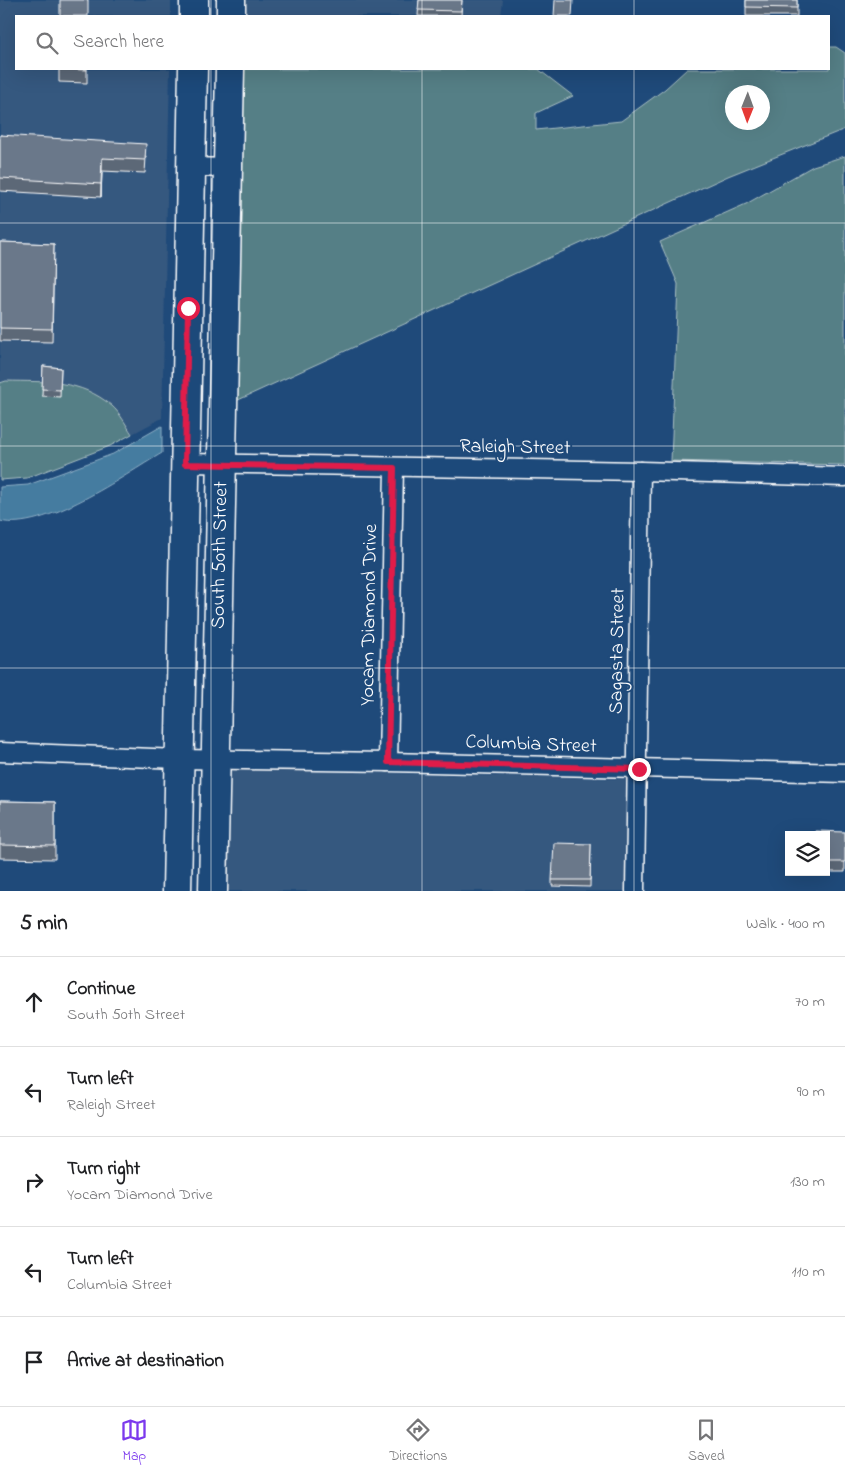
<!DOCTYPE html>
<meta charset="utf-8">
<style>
:root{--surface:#fff;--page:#f2f2f2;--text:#202124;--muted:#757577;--line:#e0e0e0;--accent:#7c3aed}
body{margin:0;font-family:"Indie Flower",sans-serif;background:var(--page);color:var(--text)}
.controls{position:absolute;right:15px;bottom:15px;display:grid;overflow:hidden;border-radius:0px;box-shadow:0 5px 20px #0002}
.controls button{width:45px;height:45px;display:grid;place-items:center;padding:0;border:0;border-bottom:1px solid var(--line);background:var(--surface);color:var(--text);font:25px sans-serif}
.compass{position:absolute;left:725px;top:85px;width:45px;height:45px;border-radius:50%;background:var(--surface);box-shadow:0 5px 20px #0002;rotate:181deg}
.stop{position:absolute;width:15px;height:15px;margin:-11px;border:4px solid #e11d48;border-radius:50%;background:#fff}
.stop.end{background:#e11d48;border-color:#fff;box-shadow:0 1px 5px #0008}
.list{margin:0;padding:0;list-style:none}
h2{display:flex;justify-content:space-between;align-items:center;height:65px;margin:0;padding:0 20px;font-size:21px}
h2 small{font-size:16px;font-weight:400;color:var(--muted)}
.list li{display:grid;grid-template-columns:32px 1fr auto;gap:15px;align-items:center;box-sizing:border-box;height:90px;padding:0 20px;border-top:1px solid var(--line)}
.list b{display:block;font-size:19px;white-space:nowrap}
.list p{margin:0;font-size:16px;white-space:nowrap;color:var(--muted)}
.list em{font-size:16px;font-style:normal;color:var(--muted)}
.icon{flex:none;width:28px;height:28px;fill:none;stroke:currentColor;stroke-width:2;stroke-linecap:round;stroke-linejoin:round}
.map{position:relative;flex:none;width:845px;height:891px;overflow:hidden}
.search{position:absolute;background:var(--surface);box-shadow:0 5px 20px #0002;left:15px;right:15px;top:15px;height:55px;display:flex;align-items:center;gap:12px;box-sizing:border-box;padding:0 18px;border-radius:0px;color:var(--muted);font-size:19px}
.sheet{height:515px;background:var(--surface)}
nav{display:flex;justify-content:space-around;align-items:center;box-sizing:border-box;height:70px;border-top:1px solid var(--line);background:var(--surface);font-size:14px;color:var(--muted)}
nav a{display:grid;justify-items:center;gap:2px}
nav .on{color:var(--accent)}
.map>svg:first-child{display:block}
.built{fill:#36587f}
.green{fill:#557f86;stroke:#aabfc2;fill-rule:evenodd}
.water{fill:#447ca0;stroke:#8fb0c6}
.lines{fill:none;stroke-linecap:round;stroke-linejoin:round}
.street-casing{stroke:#fff;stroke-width:21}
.primary-casing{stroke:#fff;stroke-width:31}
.street{stroke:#1f4a7a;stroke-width:18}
.primary{stroke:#1f4a7a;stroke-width:28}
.wall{fill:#5c6777;stroke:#fff}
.shaded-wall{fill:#4b5461;stroke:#fff}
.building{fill:#6b788a;stroke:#fff}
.route{stroke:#e11d48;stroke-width:6}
.grid{fill:none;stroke:#fff;stroke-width:1;stroke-opacity:0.55}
.labels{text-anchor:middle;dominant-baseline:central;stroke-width:4;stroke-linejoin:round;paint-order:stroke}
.street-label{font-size:20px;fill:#fff;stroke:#1f4a7a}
</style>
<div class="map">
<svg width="845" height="891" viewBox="0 0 845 891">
<rect width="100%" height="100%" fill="#1f4a7a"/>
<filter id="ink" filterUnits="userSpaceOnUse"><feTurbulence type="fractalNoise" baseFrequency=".02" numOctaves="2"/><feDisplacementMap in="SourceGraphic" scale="10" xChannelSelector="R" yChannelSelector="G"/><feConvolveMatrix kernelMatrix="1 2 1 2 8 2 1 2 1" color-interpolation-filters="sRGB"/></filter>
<g filter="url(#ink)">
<!-- built -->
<g class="built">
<polygon points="0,0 171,0 171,16 16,16 16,69 170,69 162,418 132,434 113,407 54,382 0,383"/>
<polygon points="246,0 503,0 501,16 245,16"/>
<polygon points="229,769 630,779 627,891 226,891"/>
</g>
<!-- green -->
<g class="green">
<path d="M829 47H836L845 53V129L728 176 236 401 244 69H538L573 96 536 113V130L621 121 665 89 687 69H829ZM732 92H762V122H732Z"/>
<polygon points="845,156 845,465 671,461 678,284 660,242 746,204 813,166"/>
<path d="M6 381C46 382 80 379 112 406 120 413 126 425 132 434L110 446 27 478 0 480V383Z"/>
</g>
<!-- water -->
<path class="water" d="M162 426V453C123 476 44 532 0 521V487L28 485 113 454Z"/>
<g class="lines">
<defs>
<g id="street">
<polyline points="191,167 228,168"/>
<polyline points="185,463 641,471 845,477"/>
<polyline points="0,752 179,759 388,762 845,773"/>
<polyline points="388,762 394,468"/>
<polyline points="635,891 641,471"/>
</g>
<g id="primary">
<polyline points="194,16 194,0"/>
<polyline points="231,16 231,0"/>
<polyline points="177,891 193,69"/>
<path id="s1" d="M213 891 230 69"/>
</g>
</defs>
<!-- street casing -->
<use href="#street" class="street-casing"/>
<!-- primary casing -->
<use href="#primary" class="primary-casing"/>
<!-- street -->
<use href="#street" class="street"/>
<!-- primary -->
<use href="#primary" class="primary"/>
</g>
<!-- wall -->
<g class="wall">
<polygon points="419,0 462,0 461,16 418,16"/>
<rect x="746" y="0" width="51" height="16"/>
<polygon points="59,69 87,69 87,83 59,82"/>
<polygon points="0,135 146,157 145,173 102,171 101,197 0,191"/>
<polygon points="0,242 54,244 52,342 0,341"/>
<polygon points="43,366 61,368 60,397 42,396"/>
<polygon points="0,801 55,802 55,859 0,858"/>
<polygon points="845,832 845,872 826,872 826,835"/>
<polygon points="591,844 590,887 552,886 552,880"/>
</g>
<!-- shaded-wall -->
<polygon class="shaded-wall" points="102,158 102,171 101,197 101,184"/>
<!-- building -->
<g class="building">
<rect x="60" y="0" width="28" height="16"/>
<polygon points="419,0 462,0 461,11 418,10"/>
<polygon points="555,0 573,0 572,16 554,16"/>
<polygon points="746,0 797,0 797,8 746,7"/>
<polygon points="59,69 87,69 87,70"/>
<polygon points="0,135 146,144 145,160 102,158 101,184 0,178"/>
<polygon points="0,242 54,244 52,329 0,328"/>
<polygon points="43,366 61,368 60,390 42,389"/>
<polygon points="0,801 55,802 55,846 0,845"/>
<polygon points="816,831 845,832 845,862 826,862 826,835 816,835"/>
<polygon points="554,843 591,844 590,880 552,880"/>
</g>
</g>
<g class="lines" filter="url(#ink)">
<!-- route -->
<polyline class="route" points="188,308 185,464 394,468 388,762 639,769"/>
</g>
<!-- grid -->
<path class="grid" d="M211 0V16M422 0V16M634 0V16M211 69V891M422 69V891M634 69V891M0 223H845M0 446H845M0 668H845"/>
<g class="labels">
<!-- street labels -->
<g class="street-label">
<text transform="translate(515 448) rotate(1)">Raleigh Street</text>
<text stroke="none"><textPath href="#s1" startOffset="336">South 50th Street</textPath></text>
<text transform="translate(370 615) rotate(-89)">Yocam Diamond Drive</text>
<text transform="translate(618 651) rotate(-89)">Sagasta Street</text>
<text transform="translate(531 745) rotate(2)">Columbia Street</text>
</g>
</g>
</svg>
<div class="controls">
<button><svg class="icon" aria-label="layers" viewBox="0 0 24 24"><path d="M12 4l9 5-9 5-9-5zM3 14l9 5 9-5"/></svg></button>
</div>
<svg class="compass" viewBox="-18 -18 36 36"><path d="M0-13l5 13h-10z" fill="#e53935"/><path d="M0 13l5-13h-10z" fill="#757577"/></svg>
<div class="stop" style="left:188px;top:308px"></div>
<div class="stop end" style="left:639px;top:769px"></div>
<div class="search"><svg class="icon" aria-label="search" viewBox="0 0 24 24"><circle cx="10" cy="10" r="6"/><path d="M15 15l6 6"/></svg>Search here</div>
</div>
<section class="sheet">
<h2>5 min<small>Walk · 400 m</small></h2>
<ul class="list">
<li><svg class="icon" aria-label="ahead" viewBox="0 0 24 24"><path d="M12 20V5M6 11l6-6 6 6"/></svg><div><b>Continue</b><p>South 50th Street</p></div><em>70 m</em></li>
<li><svg class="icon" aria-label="left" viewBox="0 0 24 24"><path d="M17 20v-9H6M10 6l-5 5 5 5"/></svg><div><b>Turn left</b><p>Raleigh Street</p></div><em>90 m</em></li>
<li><svg class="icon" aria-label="right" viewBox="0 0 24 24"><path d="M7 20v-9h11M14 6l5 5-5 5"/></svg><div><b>Turn right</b><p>Yocam Diamond Drive</p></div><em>130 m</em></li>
<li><svg class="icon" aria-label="left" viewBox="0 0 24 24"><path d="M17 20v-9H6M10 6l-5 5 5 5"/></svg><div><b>Turn left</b><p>Columbia Street</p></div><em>110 m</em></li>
<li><svg class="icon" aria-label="arrive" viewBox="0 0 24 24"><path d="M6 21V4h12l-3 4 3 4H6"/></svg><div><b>Arrive at destination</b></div></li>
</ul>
</section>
<nav>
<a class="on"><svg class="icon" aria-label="map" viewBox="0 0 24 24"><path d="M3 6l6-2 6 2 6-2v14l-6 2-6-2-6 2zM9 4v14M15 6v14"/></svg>Map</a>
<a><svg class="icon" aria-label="directions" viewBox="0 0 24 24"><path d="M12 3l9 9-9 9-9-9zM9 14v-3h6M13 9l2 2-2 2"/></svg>Directions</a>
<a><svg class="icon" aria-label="saved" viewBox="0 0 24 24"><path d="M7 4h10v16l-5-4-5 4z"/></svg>Saved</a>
</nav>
